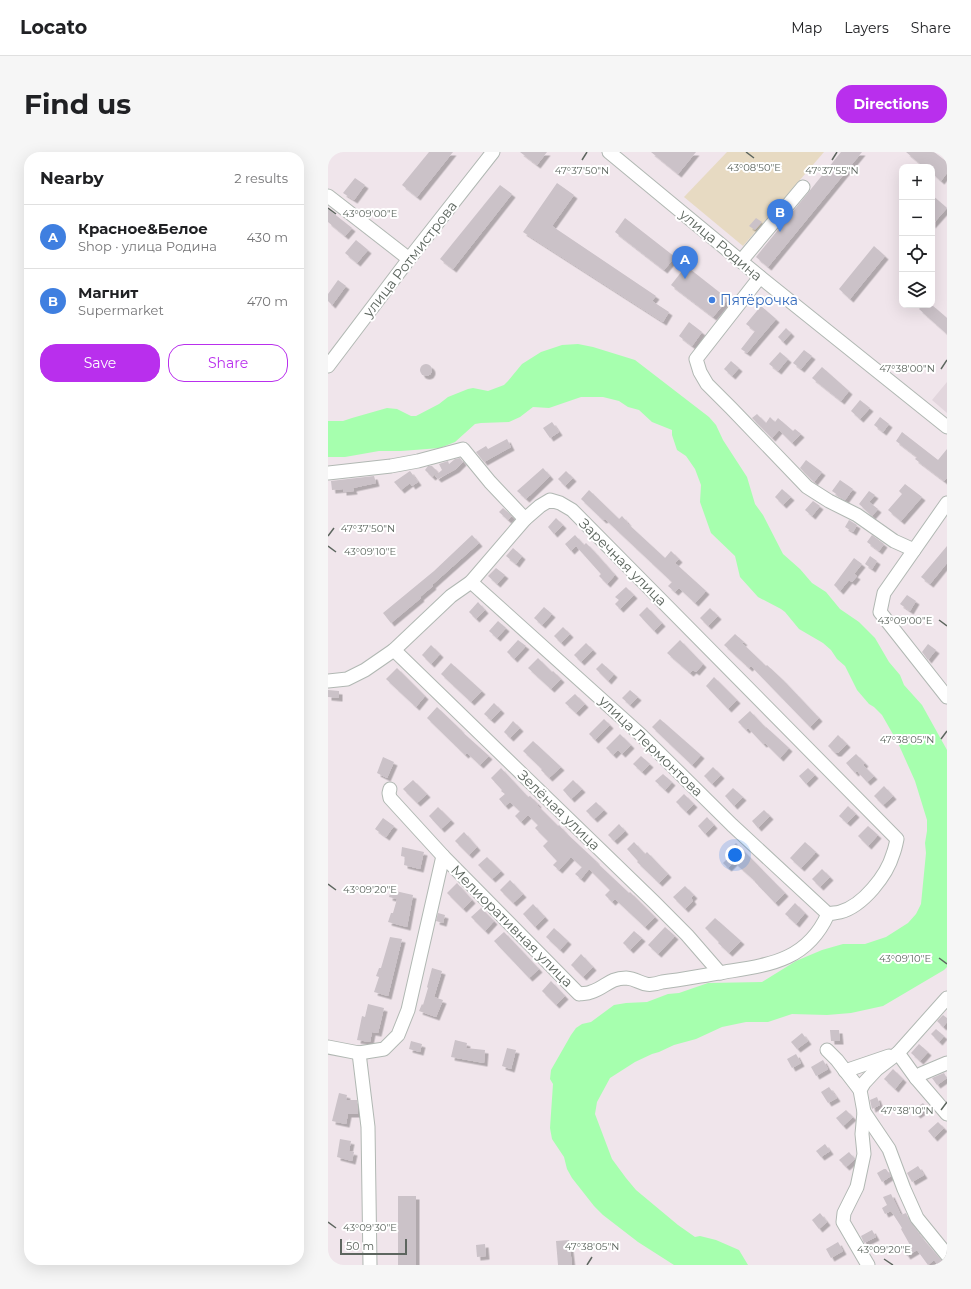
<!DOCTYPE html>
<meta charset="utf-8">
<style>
:root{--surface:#fff;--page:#f6f6f6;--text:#202124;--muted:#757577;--line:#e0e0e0;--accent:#b92fed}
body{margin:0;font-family:Montserrat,sans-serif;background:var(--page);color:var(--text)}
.controls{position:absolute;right:12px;top:12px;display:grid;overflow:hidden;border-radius:8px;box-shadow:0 4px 16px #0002}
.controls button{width:36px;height:36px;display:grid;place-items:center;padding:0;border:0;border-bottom:1px solid var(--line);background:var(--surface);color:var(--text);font:20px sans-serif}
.scale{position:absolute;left:12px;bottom:10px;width:67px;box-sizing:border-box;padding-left:4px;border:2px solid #5d665f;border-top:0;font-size:11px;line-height:14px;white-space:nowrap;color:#5d665f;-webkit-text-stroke:3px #fff;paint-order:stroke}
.you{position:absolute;left:407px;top:703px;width:14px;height:14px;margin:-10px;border:3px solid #fff;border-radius:50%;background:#1a73e8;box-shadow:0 0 0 6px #1a73e833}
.badge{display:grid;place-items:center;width:26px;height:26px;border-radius:50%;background:var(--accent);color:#fff;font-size:13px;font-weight:700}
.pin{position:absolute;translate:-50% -33px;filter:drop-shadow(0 1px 2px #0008)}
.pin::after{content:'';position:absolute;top:21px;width:14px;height:12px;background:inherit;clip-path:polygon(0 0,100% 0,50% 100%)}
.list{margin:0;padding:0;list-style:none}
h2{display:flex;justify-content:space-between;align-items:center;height:52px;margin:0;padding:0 16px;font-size:17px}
h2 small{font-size:13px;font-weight:400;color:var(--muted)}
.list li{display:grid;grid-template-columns:26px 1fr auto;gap:12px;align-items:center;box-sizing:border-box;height:64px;padding:0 16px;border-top:1px solid var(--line)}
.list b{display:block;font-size:15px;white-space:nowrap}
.list p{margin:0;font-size:13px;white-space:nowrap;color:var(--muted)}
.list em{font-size:13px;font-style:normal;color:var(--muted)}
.actions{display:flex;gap:8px;padding:12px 16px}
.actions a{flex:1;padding:9px 0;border:1px solid var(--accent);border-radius:16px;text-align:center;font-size:14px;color:var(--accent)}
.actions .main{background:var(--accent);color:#fff}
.icon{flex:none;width:22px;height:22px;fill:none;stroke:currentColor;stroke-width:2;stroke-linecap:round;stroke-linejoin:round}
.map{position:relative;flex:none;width:619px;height:1113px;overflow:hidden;border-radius:16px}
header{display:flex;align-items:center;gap:24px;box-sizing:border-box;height:56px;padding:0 20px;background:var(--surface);border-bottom:1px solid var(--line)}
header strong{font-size:19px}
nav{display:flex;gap:22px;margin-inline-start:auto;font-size:14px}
.intro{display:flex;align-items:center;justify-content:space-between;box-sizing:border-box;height:96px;padding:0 24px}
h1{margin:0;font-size:28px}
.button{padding:10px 18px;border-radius:16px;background:var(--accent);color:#fff;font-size:14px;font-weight:700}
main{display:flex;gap:24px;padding:0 24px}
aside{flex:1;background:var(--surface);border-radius:16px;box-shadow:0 4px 16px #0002}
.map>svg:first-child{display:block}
.education{fill:#e2d6dd}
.green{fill:#e7dac2}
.water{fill:#a6ffae}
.building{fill:#cbc2c8;filter:url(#shadow)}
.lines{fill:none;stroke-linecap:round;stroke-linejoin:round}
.minor-casing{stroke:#b1b8b3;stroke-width:15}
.minor{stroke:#fff;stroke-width:13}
.ticks{fill:none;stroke:#5d665f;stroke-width:1.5}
.shop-dot{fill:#3f7fe0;stroke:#fff;stroke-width:1.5}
.labels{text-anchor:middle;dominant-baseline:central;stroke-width:4;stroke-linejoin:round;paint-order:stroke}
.street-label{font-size:14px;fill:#5d665f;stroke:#fff}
.shop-label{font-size:14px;fill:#366cbe;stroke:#fff;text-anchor:start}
.ticks-label{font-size:10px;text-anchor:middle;fill:#5d665f;stroke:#fff;stroke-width:4;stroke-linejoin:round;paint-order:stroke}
</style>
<header>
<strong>Locato</strong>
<nav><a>Map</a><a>Layers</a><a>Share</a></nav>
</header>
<div class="intro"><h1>Find us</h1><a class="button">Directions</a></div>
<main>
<aside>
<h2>Nearby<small>2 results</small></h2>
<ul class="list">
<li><span class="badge" style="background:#3f7fe0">A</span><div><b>Красное&amp;Белое</b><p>Shop · улица Родина</p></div><em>430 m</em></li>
<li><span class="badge" style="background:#3f7fe0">B</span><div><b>Магнит</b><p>Supermarket</p></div><em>470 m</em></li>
</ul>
<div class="actions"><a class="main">Save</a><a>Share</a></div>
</aside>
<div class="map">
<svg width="619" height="1113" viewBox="0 0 619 1113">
<defs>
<filter id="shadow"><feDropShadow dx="3.5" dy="3.5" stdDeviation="0" flood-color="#0004"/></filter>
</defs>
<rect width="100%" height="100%" fill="#f0e5eb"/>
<!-- education -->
<polygon class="education" points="619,230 619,261 604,248"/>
<!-- green -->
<polygon class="green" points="399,0 496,0 415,94 356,45"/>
<!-- water -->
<polygon class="water" points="250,192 265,195 307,208 381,265 388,273 395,288 419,325 427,352 435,363 455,402 472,417 484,431 498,440 512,457 531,470 547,486 561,510 572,523 576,533 594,553 619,598 619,815 616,818 555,854 523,861 499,863 464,862 440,870 418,870 394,875 368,887 346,893 331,900 324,902 307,910 282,926 269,950 267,962 284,1007 298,1026 308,1038 350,1073 367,1085 372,1084 388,1088 411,1098 420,1113 346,1113 310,1090 275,1063 266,1054 244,1026 239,1017 236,1005 224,987 222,976 225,932 222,927 223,918 243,883 248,876 254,872 263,870 286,853 298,851 319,850 340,842 351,841 380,831 434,830 468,809 494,798 515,792 537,792 558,785 580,771 588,762 593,752 598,701 597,691 599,679 599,668 587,629 570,591 554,563 546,555 541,552 529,538 517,514 509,507 503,498 495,491 471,477 457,460 453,457 430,445 412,425 407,404 383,381 372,350 373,333 367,317 358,304 349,298 344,283 344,278 324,270 311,258 300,255 291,249 275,245 253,245 221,256 205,255 192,265 181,270 153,271 147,272 127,290 112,296 73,299 51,299 17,305 0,305 0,269 15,269 24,266 59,256 69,257 83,264 88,264 111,252 120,245 140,237 145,236 160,239 176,233 180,229 194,212 213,200 234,193"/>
<!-- building -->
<g class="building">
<polygon points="101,0 125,0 89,45 74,33"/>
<polygon points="192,0 219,0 209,13"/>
<polygon points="323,0 368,0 350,22"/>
<polygon points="513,0 534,0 440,115 428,105"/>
<polygon points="578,0 606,0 619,10 619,21 613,29 604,21 604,15 596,15"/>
<polygon points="27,26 37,33 26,48 15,41"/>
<polygon points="229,31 246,43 224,74 328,144 324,149 341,160 335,170 195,80"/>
<polygon points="172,33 184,42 125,117 112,107"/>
<polygon points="604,43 619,56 604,73"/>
<polygon points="0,57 24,76 17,84 0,70"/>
<polygon points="297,66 347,105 336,118 287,80"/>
<polygon points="428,66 434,70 427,78 421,74"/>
<polygon points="28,88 40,98 29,111 17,101"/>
<polygon points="546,94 557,104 522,147 511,137"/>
<polygon points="358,114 400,147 385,165 343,133"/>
<polygon points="10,128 18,134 4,153 0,149 0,142"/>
<polygon points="595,153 604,153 619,166 619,182 591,157"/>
<polygon points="433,154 448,167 419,201 413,197 427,179 418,172"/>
<polygon points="361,170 374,180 364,194 351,184"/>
<polygon points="458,176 463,181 455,190 450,185"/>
<polygon points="476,198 484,204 473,217 465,211"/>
<polygon points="452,200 460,207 450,219 441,212"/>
<polygon points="403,209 411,216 404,224 396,217"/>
<circle cx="98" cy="218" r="6"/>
<polygon points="494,215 521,239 513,249 484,226"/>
<polygon points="532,248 542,256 532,267 523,259"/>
<polygon points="429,262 438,271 442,265 447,270 450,266 465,279 467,277 473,282 464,291 451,278 444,286 424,266"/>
<polygon points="552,265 561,272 555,280 546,273"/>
<polygon points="224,270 231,280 222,286 215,276"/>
<polygon points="574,280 610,308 619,297 619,326 616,329 587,307 589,305 568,289"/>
<polygon points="179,287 183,295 156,310 148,300 158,294 160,297"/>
<polygon points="132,306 135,310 128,317 110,327 107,324 114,318 111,312 120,309 121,312 127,307"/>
<polygon points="478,308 494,320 486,330 472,316"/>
<polygon points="100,314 104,314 110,320 104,325 97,318"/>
<polygon points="215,316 222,324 198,347 189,339"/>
<polygon points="82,319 90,330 84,334 82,331 73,338 66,330"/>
<polygon points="238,319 245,326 237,334 230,327"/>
<polygon points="46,324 48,331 25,336 26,339 15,340 15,337 4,338 3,329"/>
<polygon points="512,328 525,337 517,348 504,339"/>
<polygon points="577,332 594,345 573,369 560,358 574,342 571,339"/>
<polygon points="454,337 463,345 455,353 447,345"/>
<polygon points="261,338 291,367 294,364 300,371 299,371 337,406 343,399 351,407 347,411 378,439 367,451 351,436 347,440 340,434 344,430 277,367 275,368 253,347"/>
<polygon points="541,339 547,343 541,350 550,357 544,364 531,352"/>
<polygon points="485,349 492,354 484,364 477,358"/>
<polygon points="175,356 184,364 180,368 171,360"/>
<polygon points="228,366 235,373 226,382 220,375"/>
<polygon points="521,368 529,373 525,380 517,375"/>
<polygon points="144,383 151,391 104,433 105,434 92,445 93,446 63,471 55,461 106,419"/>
<polygon points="247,383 256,393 258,391 263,396 287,423 279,432 271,424 273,422 248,394 243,399 237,392"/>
<polygon points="544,383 556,392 551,399 539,390"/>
<polygon points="619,394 619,411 602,432 593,425"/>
<polygon points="185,396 194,404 188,412 178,404"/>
<polygon points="542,404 549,409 544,417 537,412"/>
<polygon points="526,406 534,412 526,422 529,424 524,430 521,428 512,439 506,433"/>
<polygon points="168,416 177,423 169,432 160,424"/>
<polygon points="298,435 306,443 292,457 287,452 291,448 287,445"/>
<polygon points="579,443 588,449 582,459 572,452"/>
<polygon points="150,450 157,458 148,467 141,460"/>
<polygon points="216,455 224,462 214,473 206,466"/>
<polygon points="319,455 334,471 326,479 311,463"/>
<polygon points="382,456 390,464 380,474 372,466"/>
<polygon points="170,469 178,476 169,486 161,479"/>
<polygon points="235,475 242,482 233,491 226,484"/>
<polygon points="407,482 416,490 414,491 438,514 439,513 455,528 491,566 482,575 423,514 421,516 396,493"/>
<polygon points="190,488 198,494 186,507 179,500"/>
<polygon points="352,488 375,512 368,520 365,518 362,521 339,501"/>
<polygon points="258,491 265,498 253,510 246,503"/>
<polygon points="600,492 608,498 600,508 594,500"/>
<polygon points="103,493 112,502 103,512 94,503"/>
<polygon points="210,506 224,520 225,519 233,527 223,537 200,516"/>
<polygon points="123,511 154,539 143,550 113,522"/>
<polygon points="274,511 286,522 280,529 268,517"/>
<polygon points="69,516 97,544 88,555 58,527"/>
<polygon points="386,525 409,548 400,557 378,534"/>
<polygon points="0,538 11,539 11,546 0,545"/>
<polygon points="302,538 310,545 302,553 294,546"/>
<polygon points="247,542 257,552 248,561 237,551"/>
<polygon points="166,551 173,558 163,568 156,562"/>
<polygon points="109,555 133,578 132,578 161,604 152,613 139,601 137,603 99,566"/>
<polygon points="422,559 438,576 438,575 461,596 452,606 437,591 435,592 420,576 418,578 410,570"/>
<polygon points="276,567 282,573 267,588 261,582"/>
<polygon points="332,567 373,603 364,613 324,575"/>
<polygon points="185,569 192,576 182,586 176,580"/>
<polygon points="292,582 303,593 294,602 290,598 285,603 278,596"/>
<polygon points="510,583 519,592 510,601 507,601 500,594"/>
<polygon points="205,589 233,615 221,626 213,618 214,617 195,599"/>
<polygon points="528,602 537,611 535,613 546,624 539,630 529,619 527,621 518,611"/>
<polygon points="313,604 322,612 314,620 305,612"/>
<polygon points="55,605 66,610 59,626 49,621"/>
<polygon points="385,615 393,623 384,632 376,624"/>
<polygon points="173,616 200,645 202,644 210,652 209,653 230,674 231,673 238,681 268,709 268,710 301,741 302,740 327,765 317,775 287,747 284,750 277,743 282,738 261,717 253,727 247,722 254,715 243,705 231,718 225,713 229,709 215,694 220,689 207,676 210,673 200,663 193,670 187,664 192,659 182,650 177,654 171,647 177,642 173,639 174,638 163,626"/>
<polygon points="480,616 487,623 478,632 471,624"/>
<polygon points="335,622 344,630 337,638 327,629"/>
<polygon points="85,628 99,642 89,651 75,637"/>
<polygon points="245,628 254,637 243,647 235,638"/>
<polygon points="556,634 565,644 555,653 546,644"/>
<polygon points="405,636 415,645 406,654 397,644"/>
<polygon points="356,642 366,652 358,660 348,650"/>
<polygon points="268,650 276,658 266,667 258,659"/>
<polygon points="520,654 528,662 519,671 511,664"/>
<polygon points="110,655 123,668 113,677 101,664"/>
<polygon points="436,658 442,664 430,676 424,669"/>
<polygon points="379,665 386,673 377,682 370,674"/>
<polygon points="55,666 66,674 58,685 47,677"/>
<polygon points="291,672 297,679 286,689 280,683"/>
<polygon points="540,674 550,683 540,694 530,684"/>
<polygon points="136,680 149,695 141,703 127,689"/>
<polygon points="306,690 317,702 319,700 340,722 331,731 309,710 310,709 299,697"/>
<polygon points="477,690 488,700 473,716 462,706"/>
<polygon points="408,691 457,741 447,751 427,730 427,729 406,710 400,716 395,711 401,705 398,702"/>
<polygon points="74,695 96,700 92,717 76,713 77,705 73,704"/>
<polygon points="159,705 173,719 164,727 150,713"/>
<polygon points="494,717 502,725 492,735 484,727"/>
<polygon points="182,728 195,742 185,751 172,738"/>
<polygon points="129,731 144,748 135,757 119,741"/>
<polygon points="357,734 366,743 363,746 365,749 357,757 345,745"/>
<polygon points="63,738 85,743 79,775 60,770 63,761 65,761 69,747 61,745"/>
<polygon points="467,751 477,761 468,772 457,762"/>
<polygon points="205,752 217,765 207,775 195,762"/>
<polygon points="153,756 166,769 157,779 143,765"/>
<polygon points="110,761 117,763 115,771 108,769"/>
<polygon points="387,766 413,789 401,801 390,791 391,790 377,776"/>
<polygon points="337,775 347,784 330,802 320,793"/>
<polygon points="226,776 240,789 232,798 218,785"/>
<polygon points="306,779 314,786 302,798 295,791"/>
<polygon points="176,780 211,817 201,826 166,789"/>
<polygon points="62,785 74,787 60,844 46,840 51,825 48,824 51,816 53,816"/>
<polygon points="253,802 265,815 255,825 243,813"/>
<polygon points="104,816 114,819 106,845 115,848 108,865 91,859 94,852 95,853 100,836 99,835"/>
<polygon points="223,829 237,844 228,853 214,839"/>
<polygon points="40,852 56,856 50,881 44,880 42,890 29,888 34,864 37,865"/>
<polygon points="615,863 619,866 619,870 615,875 609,869"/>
<polygon points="608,877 616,884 611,890 603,882"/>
<polygon points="502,878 511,878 512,889 503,889"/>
<polygon points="474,881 480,889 469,897 463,890"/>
<polygon points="127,888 139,891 138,896 157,898 156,911 123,905"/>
<polygon points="83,889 94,892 92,900 81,897"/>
<polygon points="591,892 600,900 592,909 583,901"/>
<polygon points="179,896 188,898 183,917 174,914"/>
<polygon points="468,902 473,911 464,916 459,907"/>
<polygon points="495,908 500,917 488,924 483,915"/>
<polygon points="565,917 575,927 567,937 556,927"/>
<polygon points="616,921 619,926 609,933 604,926"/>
<polygon points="501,935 509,946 500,951 493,940"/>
<polygon points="11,941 19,943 18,948 29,948 30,962 20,962 18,972 4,969"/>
<polygon points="549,945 552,953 544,957 542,948"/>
<polygon points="595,951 599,956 589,963 585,958"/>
<polygon points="518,958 525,965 515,974 508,966"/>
<polygon points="610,970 616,976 606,986 600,979"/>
<polygon points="12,987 23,989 21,999 26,1000 24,1009 9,1005"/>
<polygon points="497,992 502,999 493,1005 488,999"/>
<polygon points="521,1000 527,1007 518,1015 511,1008"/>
<polygon points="590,1014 596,1023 584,1030 579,1021"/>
<polygon points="556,1017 558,1017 563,1024 554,1030 549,1021"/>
<polygon points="563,1042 573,1063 578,1061 583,1071 594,1086 613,1108 618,1111 619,1113 610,1113 606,1108 600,1113 589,1098 579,1104 575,1098 582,1093 573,1077 574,1076 563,1059 557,1062 554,1056 559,1053 555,1045"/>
<rect x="70" y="1044" width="18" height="69"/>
<polygon points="492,1061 499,1070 491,1077 484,1068"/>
<polygon points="544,1078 548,1085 536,1091 533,1084"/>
<polygon points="241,1088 244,1113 230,1113 228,1089"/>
<polygon points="510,1090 515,1099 503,1106 498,1097"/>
<polygon points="157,1092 158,1104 149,1105 148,1093"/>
</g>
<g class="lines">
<defs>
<g id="minor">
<polyline points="281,0 432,125 619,275"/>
<polyline points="0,44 81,107"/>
<polyline points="413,109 475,35"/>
<polyline points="432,125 368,207 372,220 379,232 403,256 479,335 501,349 529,363 566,389 586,398"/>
<polyline points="0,214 81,107 165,0"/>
<polyline points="0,321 63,314 90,309 135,297 162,330 197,367"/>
<polyline points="619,351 556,441 552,460 619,545"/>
<polyline points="143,430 313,583 404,673 500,762"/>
<polyline points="66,498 326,750 359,783 392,821"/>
<path d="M0 529 19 527 37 518 66 498 123 444 143 430 197 367 212 354 222 348 232 351 244 358 569 687C568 692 567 697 565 702 559 723 535 754 512 760 508 761 504 761 500 762 478 811 438 813 391 821 372 824 353 828 334 830 314 837 313 827 298 826 281 826 277 836 263 840 259 842 255 841 251 842L115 704 80 858 70 883 56 897 31 901 0 895"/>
<polyline points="62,637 61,641 62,646 115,704"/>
<polyline points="499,898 509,908 532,938"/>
<polyline points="31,901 40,975 42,1113"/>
<polyline points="570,901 588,926 619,962"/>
<polyline points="517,919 561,904"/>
<polyline points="588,926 593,922 619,911"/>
<polyline points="536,960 561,997 576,1037 589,1066 619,1103"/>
<polyline points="540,1113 515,1070 516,1061 529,1035 536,1002 534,982 536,960 532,938 536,931 549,917 570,901 619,846"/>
</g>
</defs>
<!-- minor casing -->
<use href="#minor" class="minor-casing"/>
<!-- minor -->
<use href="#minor" class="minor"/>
</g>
<!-- ticks -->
<path class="ticks" d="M418 0 426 6M254 8 259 0M504 8 509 0M0 56 8 62M613 217 619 208M0 384 6 376M0 394 8 400M611 468 619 474M613 587 619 579M0 732 8 738M611 806 619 812M613 958 619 950M0 1070 8 1076M556 1107 565 1113M259 1113 264 1105"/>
<!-- markers -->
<circle class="shop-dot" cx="384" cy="148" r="4"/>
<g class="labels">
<!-- street labels -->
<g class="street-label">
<text transform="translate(393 93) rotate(40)">улица Родина</text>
<text transform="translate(82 107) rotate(-52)">улица Ротмистрова</text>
<text transform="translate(295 410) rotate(45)">Заречная улица</text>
<text transform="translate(323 594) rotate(44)">улица Лермонтова</text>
<text transform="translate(231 658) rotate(44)">Зелёная улица</text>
<text transform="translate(184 774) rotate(45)">Мелиоративная улица</text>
</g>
<!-- shop labels -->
<g class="shop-label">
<text x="392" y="148">Пятёрочка</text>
</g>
</g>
<g class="ticks-label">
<text x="426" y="19">43°08'50"E</text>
<text x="254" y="22">47°37'50"N</text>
<text x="504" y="22">47°37'55"N</text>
<text x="42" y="65">43°09'00"E</text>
<text x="579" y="220">47°38'00"N</text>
<text x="40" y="380">47°37'50"N</text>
<text x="42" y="403">43°09'10"E</text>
<text x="577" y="472">43°09'00"E</text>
<text x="579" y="591">47°38'05"N</text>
<text x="42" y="741">43°09'20"E</text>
<text x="577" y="810">43°09'10"E</text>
<text x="579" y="962">47°38'10"N</text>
<text x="42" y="1079">43°09'30"E</text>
<text x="264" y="1098">47°38'05"N</text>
<text x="556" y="1101">43°09'20"E</text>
</g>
</svg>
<div class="controls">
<button>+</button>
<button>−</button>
<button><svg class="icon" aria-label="locate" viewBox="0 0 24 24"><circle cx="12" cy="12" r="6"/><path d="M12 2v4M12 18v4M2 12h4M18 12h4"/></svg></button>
<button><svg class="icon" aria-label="layers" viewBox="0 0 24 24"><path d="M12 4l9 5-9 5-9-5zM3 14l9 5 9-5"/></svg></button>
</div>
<div class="scale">50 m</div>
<div class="you"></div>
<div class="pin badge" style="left:357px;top:127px;background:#3f7fe0">A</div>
<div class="pin badge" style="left:452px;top:80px;background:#3f7fe0">B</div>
</div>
</main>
